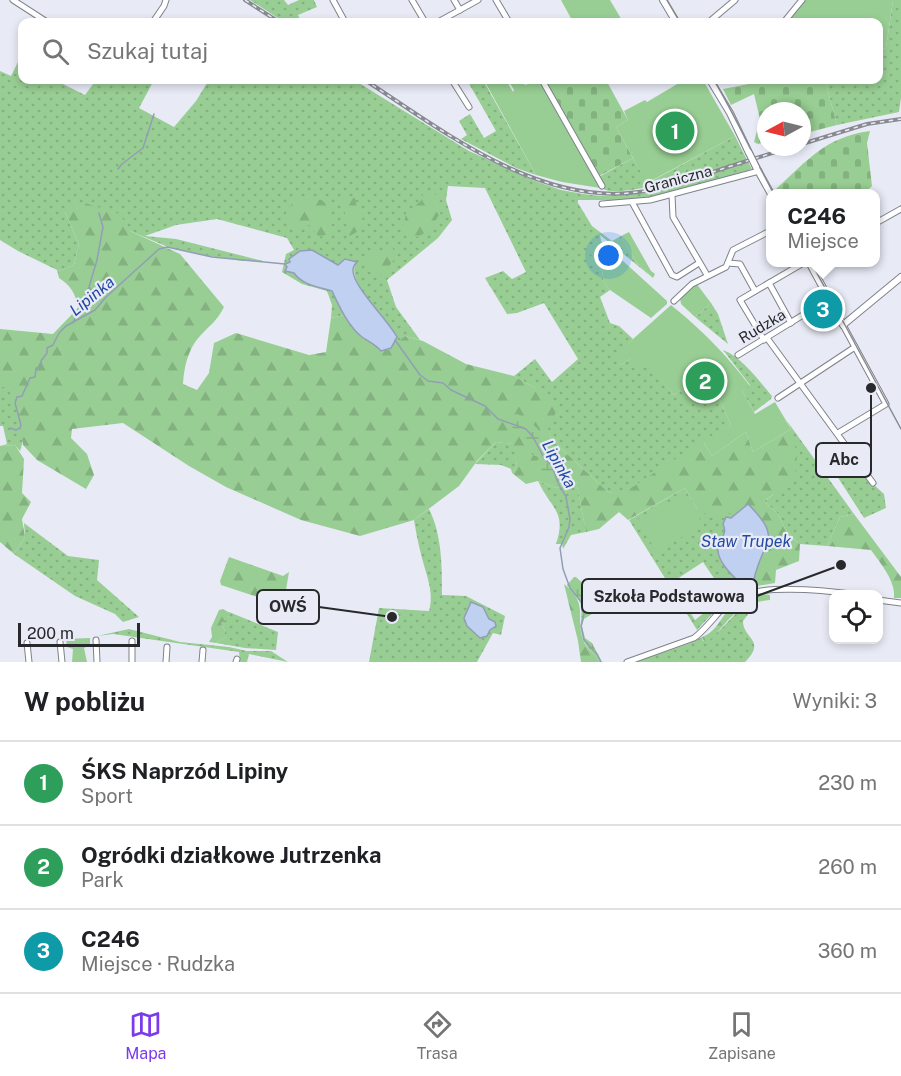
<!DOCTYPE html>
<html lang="pl">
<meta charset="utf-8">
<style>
:root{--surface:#fff;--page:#f6f6f6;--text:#202124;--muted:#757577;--line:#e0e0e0;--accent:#7c3aed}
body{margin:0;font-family:"Public Sans",sans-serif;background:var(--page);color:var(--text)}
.controls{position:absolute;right:18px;bottom:18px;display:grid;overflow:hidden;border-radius:12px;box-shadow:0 3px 9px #0003}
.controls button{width:54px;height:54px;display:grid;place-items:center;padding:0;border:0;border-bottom:2px solid var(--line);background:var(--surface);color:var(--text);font:30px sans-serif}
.compass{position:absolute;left:757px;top:102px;width:54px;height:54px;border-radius:50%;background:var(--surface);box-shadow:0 3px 9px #0003;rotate:263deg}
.scale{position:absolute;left:18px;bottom:15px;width:122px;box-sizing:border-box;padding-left:6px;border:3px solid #28292c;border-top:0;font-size:16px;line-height:21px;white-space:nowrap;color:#28292c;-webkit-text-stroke:4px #e8ebf6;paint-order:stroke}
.you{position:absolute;left:609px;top:256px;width:21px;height:21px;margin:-15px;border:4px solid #fff;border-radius:50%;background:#1a73e8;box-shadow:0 0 0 9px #1a73e833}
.badge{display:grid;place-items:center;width:39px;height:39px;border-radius:50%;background:var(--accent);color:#fff;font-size:20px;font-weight:700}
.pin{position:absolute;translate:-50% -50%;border:3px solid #fff;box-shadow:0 2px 6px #0006}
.popup{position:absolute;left:766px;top:189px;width:114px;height:78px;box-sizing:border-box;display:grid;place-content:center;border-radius:12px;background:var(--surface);filter:drop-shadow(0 2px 4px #0005);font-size:20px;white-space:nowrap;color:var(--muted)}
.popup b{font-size:22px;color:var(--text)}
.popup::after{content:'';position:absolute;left:50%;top:100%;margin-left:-12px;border:12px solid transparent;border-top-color:var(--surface)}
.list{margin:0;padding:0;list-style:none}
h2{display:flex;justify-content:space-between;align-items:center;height:78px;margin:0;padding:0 24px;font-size:26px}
h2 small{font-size:20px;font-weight:400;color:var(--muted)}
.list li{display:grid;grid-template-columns:39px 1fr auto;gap:18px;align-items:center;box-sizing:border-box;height:84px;padding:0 24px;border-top:2px solid var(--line)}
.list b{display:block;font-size:22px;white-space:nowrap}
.list p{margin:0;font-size:20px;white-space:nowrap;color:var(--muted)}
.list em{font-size:20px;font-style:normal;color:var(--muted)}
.icon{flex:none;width:33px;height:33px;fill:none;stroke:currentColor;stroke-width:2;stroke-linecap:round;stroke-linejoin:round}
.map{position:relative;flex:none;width:901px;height:662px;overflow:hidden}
.search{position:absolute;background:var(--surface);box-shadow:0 3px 9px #0003;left:18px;right:18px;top:18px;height:66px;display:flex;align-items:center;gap:15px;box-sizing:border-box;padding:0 21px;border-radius:12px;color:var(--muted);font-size:22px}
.sheet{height:330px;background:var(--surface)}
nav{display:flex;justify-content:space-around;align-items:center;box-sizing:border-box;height:84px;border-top:2px solid var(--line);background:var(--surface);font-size:16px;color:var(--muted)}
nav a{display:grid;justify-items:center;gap:3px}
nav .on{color:var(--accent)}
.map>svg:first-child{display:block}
.grass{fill:url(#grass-dots)}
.forest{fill:url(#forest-firs)}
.wetland{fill:url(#wetland-marsh)}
.cemetery{fill:url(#cemetery-stones)}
.green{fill:#98ce93}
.water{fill:#bfd0f0;stroke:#929eb5;stroke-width:1.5}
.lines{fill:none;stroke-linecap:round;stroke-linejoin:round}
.stream{stroke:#929eb5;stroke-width:1.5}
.minor-casing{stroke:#7f828b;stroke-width:7}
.tertiary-casing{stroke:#7f828b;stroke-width:8}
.minor{stroke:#fff;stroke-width:5}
.tertiary{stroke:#fff;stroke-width:6}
.tram{stroke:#888a91;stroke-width:1.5}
.rail-casing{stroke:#888a91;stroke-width:4}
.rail{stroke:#e8ebf6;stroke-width:1.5;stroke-dasharray:4.5;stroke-linecap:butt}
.tertiary-bridge-casing{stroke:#7f828b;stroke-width:8;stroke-linecap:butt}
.tertiary-bridge{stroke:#fff;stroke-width:6}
.labels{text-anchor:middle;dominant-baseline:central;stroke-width:4.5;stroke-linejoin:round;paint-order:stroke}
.street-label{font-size:15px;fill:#28292c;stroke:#e8ebf6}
.water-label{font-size:16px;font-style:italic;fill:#2249a2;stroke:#e8ebf6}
.leader{fill:none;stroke:#28292c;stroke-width:2}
.callout-dot{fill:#28292c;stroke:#e8ebf6;stroke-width:2}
.callout{fill:#e8ebf6;stroke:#28292c;stroke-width:2}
.callout-label{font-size:16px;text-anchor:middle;font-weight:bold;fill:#28292c}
</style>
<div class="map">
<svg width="901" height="662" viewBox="0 0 901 662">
<defs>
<pattern id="grass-dots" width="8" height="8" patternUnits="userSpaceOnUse" patternTransform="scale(1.5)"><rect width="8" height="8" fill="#98ce93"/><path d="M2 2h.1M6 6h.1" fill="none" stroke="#83b17f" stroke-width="1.8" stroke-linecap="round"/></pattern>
<pattern id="forest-firs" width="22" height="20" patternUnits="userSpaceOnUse" patternTransform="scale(1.5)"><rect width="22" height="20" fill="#98ce93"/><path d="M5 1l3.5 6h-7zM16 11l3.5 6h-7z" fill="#83b17f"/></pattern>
<pattern id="wetland-marsh" width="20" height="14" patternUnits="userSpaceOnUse" patternTransform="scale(1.5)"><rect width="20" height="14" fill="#98ce93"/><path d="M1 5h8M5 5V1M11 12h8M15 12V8" fill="none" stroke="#83b17f"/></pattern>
<pattern id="cemetery-stones" width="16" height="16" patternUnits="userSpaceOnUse" patternTransform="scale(1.5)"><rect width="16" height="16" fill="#98ce93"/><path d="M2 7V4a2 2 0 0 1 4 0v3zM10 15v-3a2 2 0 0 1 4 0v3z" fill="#83b17f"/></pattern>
</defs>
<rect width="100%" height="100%" fill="#e8ebf6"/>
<!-- grass -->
<g class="grass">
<polygon points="250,0 284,0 288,5 299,0 314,0 317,7 298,15 301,22 284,22"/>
<polygon points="893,0 901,0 901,98 899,112 837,125 825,80 878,80 879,49 886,48"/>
<path d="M18 62 22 64V80H55L85 95 96 80H154L139 108 174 127 196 101 209 80H354L469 151 535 181 561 190 583 194 602 196 654 192 748 162 752 169 683 190 645 200H578V203L592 226 612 241 621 236 636 262 653 278 600 235 601 241H597L588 249 602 271 604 282 610 290 600 297 610 323 619 326 633 339 617 357 621 365 630 359 646 360 674 395 680 390 705 398 716 391 731 425 622 495 608 492 551 439 535 388 514 376 535 359 552 382 578 359 544 303 517 313 507 314 485 278 503 271 512 279 526 272 485 188 448 186 446 200 452 220 438 238 387 280 396 307 420 340 405 336 391 348 397 336C386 317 345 284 356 262L338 265 311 250 294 273 332 291 344 315 331 318 332 305 327 291 302 284 282 272 286 254 294 250 287 238 217 219 176 225 145 236 176 239 263 261H243L202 255 168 247 130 231 65 212 79 244 74 265 59 271V278L57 270 18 251 0 240V71L11 76Z"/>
<polygon points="467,80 483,80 536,175 516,168 461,139 467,135 459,121 470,114 484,138 496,131"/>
<path d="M735 136 747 160C721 167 624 200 603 189 599 187 597 182 595 179L633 158 648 183Z"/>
<polygon points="711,303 718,314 728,344 695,317"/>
<path d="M723 350C742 357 759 381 772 396L771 399 754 412 742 391 750 385Z"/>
<path d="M0 386 9 387C14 404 28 435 20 451L15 445 0 446 7 444 3 426H0Z"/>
<polygon points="787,421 854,514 840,517 827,546 800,544 788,535 778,514 764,501 773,495 791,429"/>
<polygon points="496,442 514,444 517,466 512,473 511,469 501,465 475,464"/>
<path d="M842 442 873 484 884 494 886 508 864 518 826 459C834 453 835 447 842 442Z"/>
<path d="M576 480 586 532 571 535 563 549 562 544H556C567 511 551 509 538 481L556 488Z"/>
<path d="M685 488 697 509 748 504 723 524 726 529C724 536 720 541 718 547 715 559 737 580 745 588L725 600 722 599 726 596 703 562 671 583 695 620 719 601 721 604 697 630 629 520Z"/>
<path d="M429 509C442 535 442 566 442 595L466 596 505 616 501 635 493 633 477 662H369L379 608 429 611C435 592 425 572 421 554 418 543 416 532 414 520Z"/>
<polygon points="24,523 68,556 99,560 97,580 139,617 123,622 115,614 75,596 14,554 25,537"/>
<path d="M758 601 743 621C743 639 767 640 745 662H635L688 644 702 637 703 641C726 632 732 608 758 601Z"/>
<polygon points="229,612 278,632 276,650 245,648 216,643 225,637 225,631 221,623 229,617"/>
<polygon points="129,629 180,642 229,647 247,651 271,651 288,662 249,654 247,662 240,662 239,652 113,634 97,636"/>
</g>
<!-- forest -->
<g class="forest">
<path d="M424 191 437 195 441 212C432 225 420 246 402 234L406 213 421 201Z"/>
<polygon points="296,197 314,197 330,205 332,233 319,237 309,225 299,228 283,219"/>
<polygon points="345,197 355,198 358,212 365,223 360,230 348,237 346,217 342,201"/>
<path d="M66 203H85L120 214 130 231 180 254 224 307C217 321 210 325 200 336 188 349 184 367 183 384L197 390 209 373 214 343 236 333 309 355 326 352 331 318 344 315 363 337 388 350 405 336 423 341 466 364 514 376 535 388 558 408 548 428 551 439 608 492 622 494 703 441 712 456 746 432 753 452 791 429 797 456 795 479 764 501 778 514 788 535 800 544 799 561 776 570 775 583 745 588 740 583 754 578 758 562 767 548 748 504 716 520 697 509 685 488 628 520 619 512 599 529 586 532 576 481 556 488 538 481 526 484 512 473 517 466 513 444 496 442 477 461 459 486 414 520 360 536 301 520 226 487 189 466 123 423 72 429 71 438 87 454 94 475 86 489 37 460 23 445 18 416 9 388 0 386V329L53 334 78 308C76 294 71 286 59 278V271L74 265 79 244 65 212Z"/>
<polygon points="393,248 395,258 383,275 376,272 365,261 367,255"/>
<polygon points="15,445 24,459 22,493 31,502 22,519 25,537 14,554 0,542 0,446"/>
<path d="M854 514 901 577V598H894C896 581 880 563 871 550L827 546 840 517Z"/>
<polygon points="229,557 283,576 289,572 283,608 279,604 221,585 220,581"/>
<path d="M564 584C591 605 573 619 585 644 589 651 596 654 599 662H581L578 641Z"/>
<path d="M758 593 770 595V600C736 603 731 619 709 641L705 643 702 637C725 629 723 597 758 593Z"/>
<polygon points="223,609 230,613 228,619 221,623 225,631 225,637 216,643 209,642 212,637 211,628 219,610"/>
</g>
<!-- wetland -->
<g class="wetland">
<path d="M516 414C529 417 549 437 547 450H552L573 469V475L556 485C547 482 533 466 538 457L531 454 522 437 505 420Z"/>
<path d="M574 577H576C589 590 597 590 595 612L584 619 582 626 585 638 592 643 602 662H599C595 653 586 649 583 638 579 627 584 609 579 600 576 595 570 590 567 585Z"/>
</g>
<!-- cemetery -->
<g class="cemetery">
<polygon points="545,80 606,80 628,120 616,127 633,158 599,176"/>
<polygon points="769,80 825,80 837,125 802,134 802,111 766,111 766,142 758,144 754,142 760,119 754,94 731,105 723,89"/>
<path d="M870 131 867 143 872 186 865 193H778L776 189C807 161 825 137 870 131Z"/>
</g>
<!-- green -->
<g class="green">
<polygon points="561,0 610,0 623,22 573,22"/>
<polygon points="803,0 893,0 886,48 879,49 878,22 785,22"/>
<polygon points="484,80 506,80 513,92 514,90 508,80 521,80 525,85 539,80 600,188 562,182 536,175"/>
<polygon points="684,80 703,80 735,136 647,183 616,127 628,120 624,111 645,100 647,102"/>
<polygon points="629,232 651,271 655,274 653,278 636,262 621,236"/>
<polygon points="597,241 601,241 667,301 667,304 651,318 610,290 604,282 602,271 587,249"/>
<polygon points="696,283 711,303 695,317 681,304 680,298"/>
<path d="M671 305C704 332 724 352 750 386L742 391 755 414 775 402 791 429 753 452 746 432 712 456 703 441 731 425 716 391 690 405 680 390 674 395 646 361 638 366 630 359 621 365 616 357 633 339Z"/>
<polygon points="685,493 703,525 656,552 638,519"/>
<polygon points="90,638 90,645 84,648 87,662 72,662 73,649 67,647 66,639"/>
</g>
<!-- water -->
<g class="water">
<path d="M312 250 338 265 345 259 357 262C355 264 353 268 353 270 352 286 389 321 397 337L391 348 381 351C375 344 369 342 362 337 348 326 339 306 332 291 319 287 302 285 294 273L285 271 287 267 285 264 290 262 289 259 300 251Z"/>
<path d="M748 504C784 540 763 539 754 579L740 583C732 575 719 563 718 551 716 540 729 536 723 524L726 517 731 518Z"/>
<polygon points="471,602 483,607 489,619 495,622 496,626 490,630 487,636 480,638 467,626 464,618"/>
</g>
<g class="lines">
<!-- stream -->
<g class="stream">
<polyline points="118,169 122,164 143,148 154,114"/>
<polyline points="73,323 89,287 97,260 103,227 99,213"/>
<polyline points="395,340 420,375 428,381 443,383 451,390 485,406 498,419 526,429 533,437 544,458 552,466 558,483 566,497 570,519 569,527 560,548 563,569 570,588 582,603 584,614 581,626 584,640 597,654 601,662"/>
<polyline points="10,428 16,430 20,428 21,425 15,403 17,397 22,396 30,378 35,377 36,368 42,367 41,361 47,353 47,348 53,345 59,333 66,326 95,310 106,297 159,249 167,247 212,257 285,264"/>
</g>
<defs>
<g id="minor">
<polyline points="13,0 47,22"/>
<polyline points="333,0 345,22"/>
<polyline points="412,0 425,22"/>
<polyline points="454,0 460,10"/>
<polyline points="496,0 509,22"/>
<polyline points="153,22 164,6 166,0"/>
<polyline points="438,22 478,0"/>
<polyline points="709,22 735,0"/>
<polyline points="784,22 802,0"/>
<polyline points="452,80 469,107"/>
<polyline points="542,80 602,186"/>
<polyline points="672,195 673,217 707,275"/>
<polyline points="632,202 672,275 677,277 699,263"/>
<polyline points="602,204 650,200 759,171"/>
<polyline points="876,223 901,209"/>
<polyline points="728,263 740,264 755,291"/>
<polyline points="769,283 791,323"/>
<polyline points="674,301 692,284 726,267 733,250 770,231"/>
<polyline points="767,338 873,483"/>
<polyline points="764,340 740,300 805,262"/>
<polyline points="738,355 829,299"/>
<polyline points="778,398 855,347"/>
<polyline points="838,433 886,404 843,325"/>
<polyline points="878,600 901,603"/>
<polyline points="96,640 97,662"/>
<polyline points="60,642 62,662"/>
<polyline points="27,643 29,662"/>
<polyline points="132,662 132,641"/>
<polyline points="166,662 167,647"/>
<polyline points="202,662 203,650"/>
<polyline points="236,662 237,659"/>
<path d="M627 662 694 638C709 627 718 610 733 599 755 584 824 590 851 594"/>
</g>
<g id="tertiary">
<polyline points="663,0 676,22"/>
<polyline points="710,80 730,113 749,153"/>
<polyline points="756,167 771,194"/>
<polyline points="809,262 843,325 901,277"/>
</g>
</defs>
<!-- minor casing -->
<use href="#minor" class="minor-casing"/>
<!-- tertiary casing -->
<use href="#tertiary" class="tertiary-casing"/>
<!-- minor -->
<use href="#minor" class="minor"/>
<!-- tertiary -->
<use href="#tertiary" class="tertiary"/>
<!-- tram -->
<g class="tram">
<polyline points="667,0 680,22"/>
<path d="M714 80C736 117 753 156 774 194"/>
<polyline points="811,262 901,429"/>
</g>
<defs>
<g id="rail">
<polyline points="245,0 279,22"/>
<path d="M365 80C443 131 539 206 638 192 661 189 683 181 704 175 733 165 763 156 792 147"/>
<polyline points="802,144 867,124 901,119"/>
</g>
</defs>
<!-- rail casing -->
<use href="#rail" class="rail-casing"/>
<!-- rail -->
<use href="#rail" class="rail"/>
<defs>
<polyline id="tertiary-bridge" points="749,153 756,167"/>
</defs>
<!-- tertiary-bridge casing -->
<use href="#tertiary-bridge" class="tertiary-bridge-casing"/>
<!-- tertiary-bridge -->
<use href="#tertiary-bridge" class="tertiary-bridge"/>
</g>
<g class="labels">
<!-- street labels -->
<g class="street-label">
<text transform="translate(678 179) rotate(-15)">Graniczna</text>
<text transform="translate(762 326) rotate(-31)">Rudzka</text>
</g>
<!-- water labels -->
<g class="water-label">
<text transform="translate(92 296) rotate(-39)">Lipinka</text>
<text transform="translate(559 464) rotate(61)">Lipinka</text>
<text x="746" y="541">Staw Trupek</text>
</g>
</g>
<!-- callouts -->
<path class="leader" d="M871 388L871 460M841 565L757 596M392 617L319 607"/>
<g class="callout-dot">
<circle cx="871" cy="388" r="6"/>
<circle cx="841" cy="565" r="6"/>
<circle cx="392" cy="617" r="6"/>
</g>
<g class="callout">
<rect x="816" y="443" width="55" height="34" rx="6"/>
<rect x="582" y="579" width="175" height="34" rx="6"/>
<rect x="257" y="590" width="62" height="34" rx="6"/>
</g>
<g class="callout-label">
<text x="844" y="465">Abc</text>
<text x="669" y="602">Szkoła Podstawowa</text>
<text x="288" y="612">OWŚ</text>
</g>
</svg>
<div class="controls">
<button><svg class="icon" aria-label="locate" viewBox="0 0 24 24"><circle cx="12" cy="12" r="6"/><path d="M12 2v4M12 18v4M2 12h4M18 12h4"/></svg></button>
</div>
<svg class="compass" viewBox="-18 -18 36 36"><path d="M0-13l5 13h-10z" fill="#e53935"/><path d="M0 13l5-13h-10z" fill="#757577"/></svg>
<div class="scale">200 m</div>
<div class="you"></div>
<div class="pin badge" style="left:675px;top:131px;background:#2e9e5b">1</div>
<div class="pin badge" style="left:705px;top:381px;background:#2e9e5b">2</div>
<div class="pin badge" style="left:823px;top:309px;background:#0f9aa8">3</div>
<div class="popup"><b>C246</b>Miejsce</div>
<div class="search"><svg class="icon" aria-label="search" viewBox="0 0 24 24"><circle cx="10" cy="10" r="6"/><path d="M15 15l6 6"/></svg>Szukaj tutaj</div>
</div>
<section class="sheet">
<h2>W pobliżu<small>Wyniki: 3</small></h2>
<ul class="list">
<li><span class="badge" style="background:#2e9e5b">1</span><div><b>ŚKS Naprzód Lipiny</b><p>Sport</p></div><em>230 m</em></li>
<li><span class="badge" style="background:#2e9e5b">2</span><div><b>Ogródki działkowe Jutrzenka</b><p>Park</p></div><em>260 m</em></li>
<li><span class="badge" style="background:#0f9aa8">3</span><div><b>C246</b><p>Miejsce · Rudzka</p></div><em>360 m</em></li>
</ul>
</section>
<nav>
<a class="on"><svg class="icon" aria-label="map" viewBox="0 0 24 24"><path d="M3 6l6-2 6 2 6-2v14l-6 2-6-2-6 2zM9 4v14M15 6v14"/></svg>Mapa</a>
<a><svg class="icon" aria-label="directions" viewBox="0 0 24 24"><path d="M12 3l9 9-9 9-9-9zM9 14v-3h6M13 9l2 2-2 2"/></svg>Trasa</a>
<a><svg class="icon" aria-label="saved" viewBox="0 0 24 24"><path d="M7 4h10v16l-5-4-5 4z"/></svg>Zapisane</a>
</nav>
